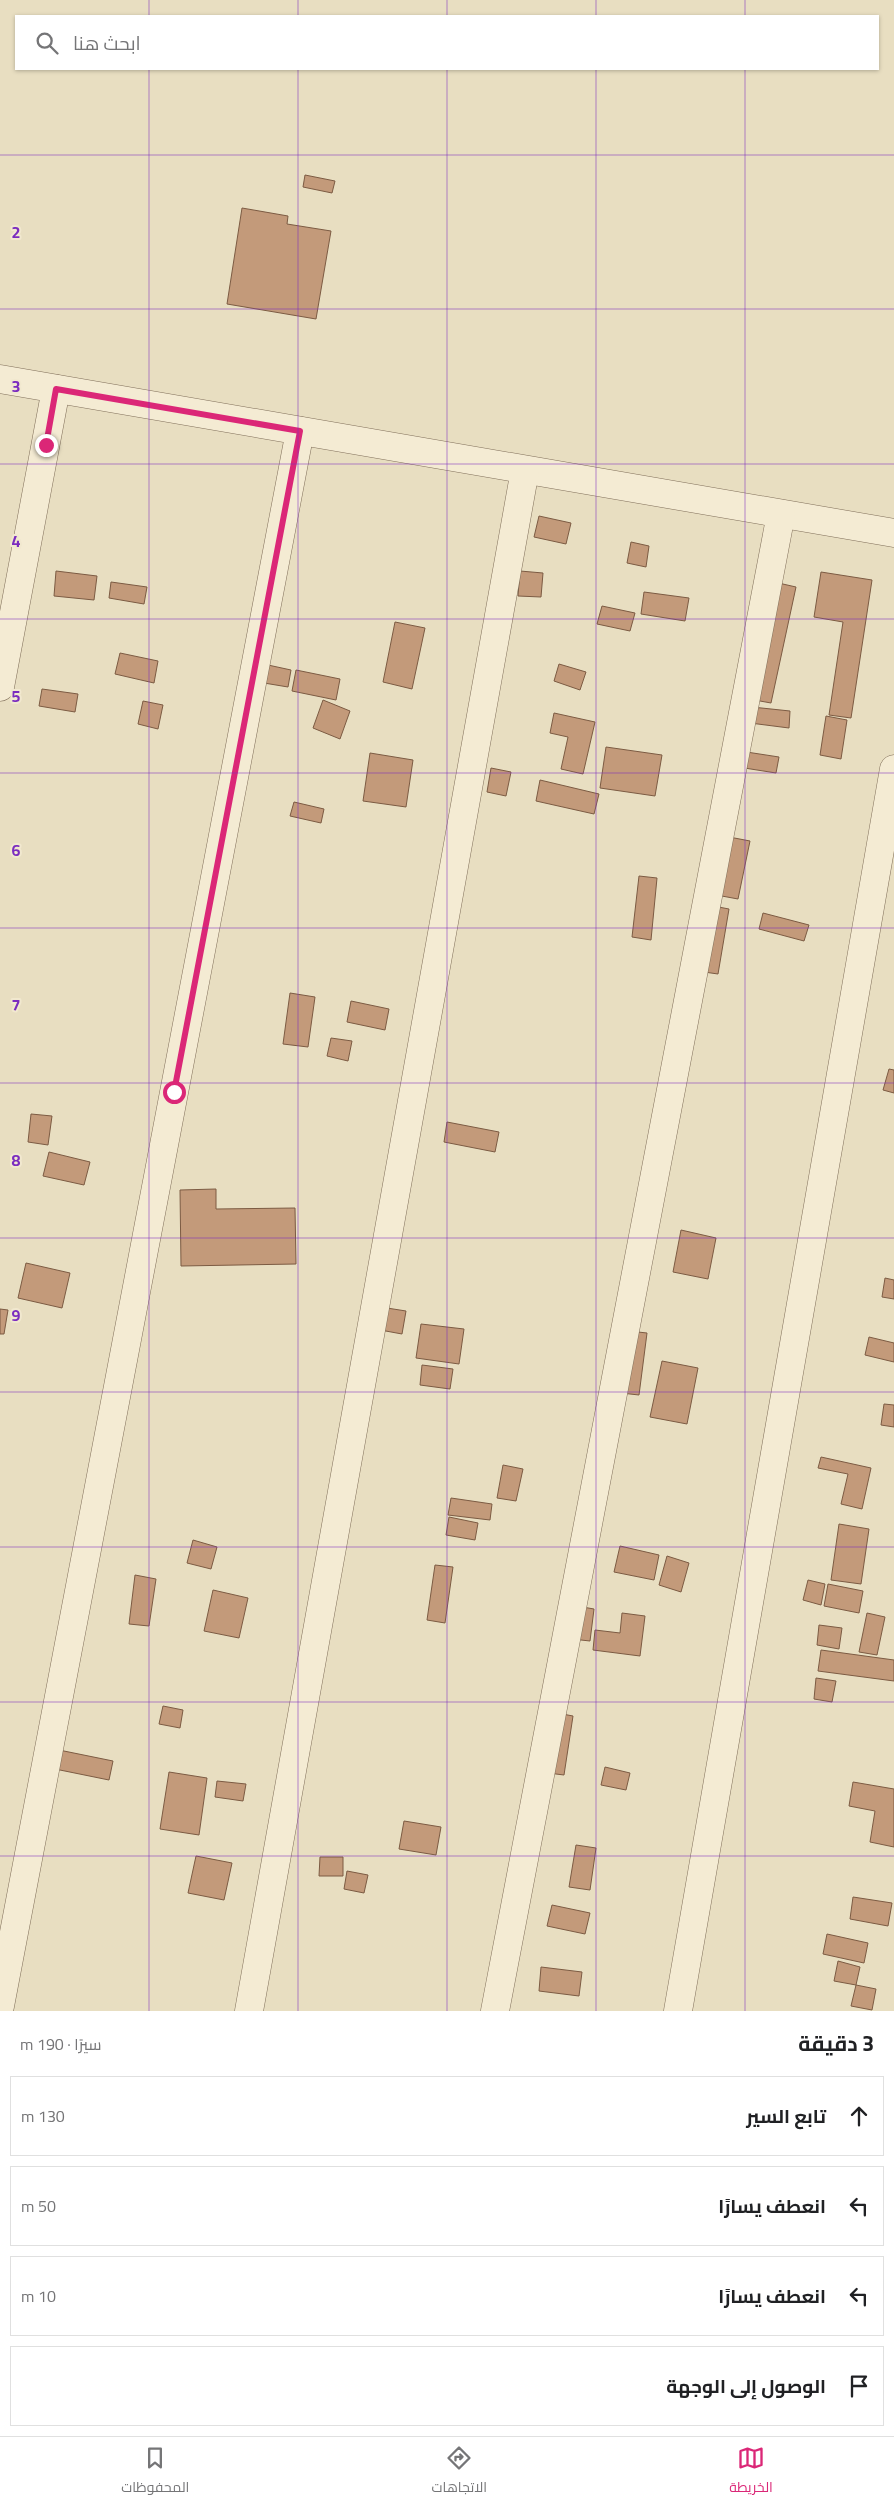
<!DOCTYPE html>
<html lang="ar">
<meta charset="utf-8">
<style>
:root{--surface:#fff;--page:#f6f6f6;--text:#202124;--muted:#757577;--line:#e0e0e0;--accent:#db2777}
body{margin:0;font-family:Georgia,Cairo,serif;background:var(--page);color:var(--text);direction:rtl}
.stop{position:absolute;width:15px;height:15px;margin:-11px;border:4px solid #db2777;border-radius:50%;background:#fff}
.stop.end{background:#db2777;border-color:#fff;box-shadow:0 1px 5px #0008}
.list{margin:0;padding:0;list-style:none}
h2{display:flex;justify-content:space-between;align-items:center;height:65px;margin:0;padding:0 20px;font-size:21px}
h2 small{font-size:16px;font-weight:400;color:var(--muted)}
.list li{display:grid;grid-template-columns:32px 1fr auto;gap:15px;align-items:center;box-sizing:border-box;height:80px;margin:0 10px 10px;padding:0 10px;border:1px solid var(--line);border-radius:0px}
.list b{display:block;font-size:19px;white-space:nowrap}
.list em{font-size:16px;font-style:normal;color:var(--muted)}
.icon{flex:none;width:28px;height:28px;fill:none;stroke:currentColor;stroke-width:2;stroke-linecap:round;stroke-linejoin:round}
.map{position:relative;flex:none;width:894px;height:2011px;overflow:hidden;direction:ltr}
.search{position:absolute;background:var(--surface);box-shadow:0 1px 4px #0004;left:15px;right:15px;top:15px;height:55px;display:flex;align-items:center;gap:12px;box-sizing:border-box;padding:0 18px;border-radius:0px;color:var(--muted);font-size:19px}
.sheet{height:425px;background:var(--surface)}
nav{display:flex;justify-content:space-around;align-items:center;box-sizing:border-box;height:70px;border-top:1px solid var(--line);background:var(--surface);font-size:14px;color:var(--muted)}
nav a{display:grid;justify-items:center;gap:2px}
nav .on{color:var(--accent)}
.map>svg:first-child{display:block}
.building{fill:#c39a7a;stroke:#7c5b43}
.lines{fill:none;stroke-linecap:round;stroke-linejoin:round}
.minor-casing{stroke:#806f5a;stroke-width:29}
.minor{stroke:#f4ebd3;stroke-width:28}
.route{stroke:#db2777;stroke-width:6}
.grid{fill:none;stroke:#7b2cbf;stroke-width:1;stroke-opacity:0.55}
.grid-label{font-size:16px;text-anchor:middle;font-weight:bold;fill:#7b2cbf;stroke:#f1e8cf;stroke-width:4;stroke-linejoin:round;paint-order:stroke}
</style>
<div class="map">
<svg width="894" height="2011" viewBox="0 0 894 2011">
<rect width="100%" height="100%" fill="#e8dec1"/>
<!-- building -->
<g class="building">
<polygon points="305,175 335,181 332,193 303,187"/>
<polygon points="242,208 288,216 287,224 331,231 316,319 227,304"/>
<polygon points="539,516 571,523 566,544 534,537"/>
<polygon points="631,542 649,546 646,567 627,563"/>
<polygon points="56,571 97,576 94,600 54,596"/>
<polygon points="520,571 543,573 541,597 518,596"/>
<polygon points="821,572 872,580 851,718 829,715 843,622 814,617"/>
<polygon points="111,582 147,587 144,604 109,598"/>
<polygon points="774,582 796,587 771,703 749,699"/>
<polygon points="644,592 689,598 685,621 641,614"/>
<polygon points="602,606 635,613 630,631 597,624"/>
<polygon points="395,622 425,628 412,689 383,682"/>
<polygon points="120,653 158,661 154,683 115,674"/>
<polygon points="559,664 586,672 580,690 554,681"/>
<polygon points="268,665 291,670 288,687 264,683"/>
<polygon points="296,670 340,679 336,700 292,691"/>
<polygon points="42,689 78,694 75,712 39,706"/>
<polygon points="323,700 350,711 340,739 313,728"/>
<polygon points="143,701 163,705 158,729 138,724"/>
<polygon points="752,707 790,711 789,728 750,723"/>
<polygon points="554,713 595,722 583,774 561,769 568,737 550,733"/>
<polygon points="826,716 847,720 841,759 820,755"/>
<polygon points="606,747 662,755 655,796 600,788"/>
<polygon points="740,751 779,757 776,773 738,767"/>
<polygon points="370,753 413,760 406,807 363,801"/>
<polygon points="491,768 511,772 506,796 487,792"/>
<polygon points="540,780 599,794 594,814 536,801"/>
<polygon points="294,802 324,809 321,823 290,816"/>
<polygon points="724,836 750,841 738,899 711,894"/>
<polygon points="639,876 657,878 651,940 632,937"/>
<polygon points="708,905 729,909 718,974 697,971"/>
<polygon points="763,913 809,925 804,941 759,929"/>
<polygon points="290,993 315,997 308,1047 283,1044"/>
<polygon points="351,1001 389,1009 385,1030 347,1022"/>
<polygon points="331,1038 352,1041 348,1061 327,1056"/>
<polygon points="889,1069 894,1070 894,1093 883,1090"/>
<polygon points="31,1114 52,1116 48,1145 28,1142"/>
<polygon points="447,1122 499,1132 495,1152 444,1142"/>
<polygon points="49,1152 90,1162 84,1185 43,1176"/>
<polygon points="216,1189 216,1209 295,1208 296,1264 181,1266 180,1190"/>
<polygon points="681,1230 716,1238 708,1279 673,1272"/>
<polygon points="26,1263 70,1273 62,1308 18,1298"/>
<polygon points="885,1278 894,1280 894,1299 882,1297"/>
<polygon points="368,1305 406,1311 402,1334 364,1327"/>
<polygon points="0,1309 8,1310 4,1334 0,1334"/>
<polygon points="421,1324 464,1329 459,1364 416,1358"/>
<polygon points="629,1331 647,1333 639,1395 621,1393"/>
<polygon points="869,1337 894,1343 894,1362 865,1355"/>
<polygon points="662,1361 698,1368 687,1424 650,1417"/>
<polygon points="422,1365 453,1369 450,1389 420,1385"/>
<polygon points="884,1404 894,1405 894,1427 881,1425"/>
<polygon points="821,1457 871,1468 862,1509 841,1504 848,1474 818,1468"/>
<polygon points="503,1465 523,1469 516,1501 497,1498"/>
<polygon points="451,1498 492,1504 490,1520 448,1515"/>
<polygon points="449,1517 478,1523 475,1540 446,1535"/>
<polygon points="839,1524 869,1529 861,1584 831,1580"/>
<polygon points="193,1540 217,1547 211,1569 187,1563"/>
<polygon points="620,1546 659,1555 654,1580 614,1572"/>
<polygon points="667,1556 689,1563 681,1592 659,1585"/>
<polygon points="435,1565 453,1567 445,1623 427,1620"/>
<polygon points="135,1575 156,1579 149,1626 129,1624"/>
<polygon points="808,1580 825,1584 821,1605 803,1600"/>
<polygon points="828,1584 863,1591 859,1613 824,1606"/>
<polygon points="213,1590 248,1598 239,1638 204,1631"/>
<polygon points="577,1606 594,1609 590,1641 572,1639"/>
<polygon points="622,1613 645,1616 640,1656 593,1650 595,1630 620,1633"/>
<polygon points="867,1613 885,1617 877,1655 859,1652"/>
<polygon points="819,1625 842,1628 839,1649 817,1645"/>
<polygon points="821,1650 894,1660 894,1681 818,1671"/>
<polygon points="816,1678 836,1681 832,1702 814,1699"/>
<polygon points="163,1706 183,1710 180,1728 159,1724"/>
<polygon points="557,1713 573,1716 564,1775 548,1773"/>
<polygon points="59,1750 113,1761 109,1780 55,1769"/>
<polygon points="605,1767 630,1773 626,1790 601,1785"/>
<polygon points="169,1772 207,1778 199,1835 160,1829"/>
<polygon points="217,1781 246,1784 243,1801 215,1797"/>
<polygon points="853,1782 894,1789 894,1847 870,1842 875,1811 849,1806"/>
<polygon points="404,1821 441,1827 436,1855 399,1849"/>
<polygon points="576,1845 596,1848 590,1890 569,1887"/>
<polygon points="196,1856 232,1863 224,1900 188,1893"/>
<polygon points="320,1857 343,1857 343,1876 319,1876"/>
<polygon points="347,1871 368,1875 364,1893 344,1889"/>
<polygon points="853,1897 892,1903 888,1926 850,1919"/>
<polygon points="552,1905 590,1913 585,1934 547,1926"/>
<polygon points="827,1934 868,1943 864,1963 823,1954"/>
<polygon points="838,1961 860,1967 856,1985 834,1981"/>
<polygon points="541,1967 582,1972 579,1996 539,1991"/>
<polygon points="856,1985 876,1989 872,2010 851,2006"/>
</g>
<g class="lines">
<defs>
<g id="minor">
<polyline points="0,379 894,533"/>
<polyline points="0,687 56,389"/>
<polyline points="0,2006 300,431"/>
<polyline points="249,2011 525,470"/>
<polyline points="495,2011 781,514"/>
<polyline points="678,2011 894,769"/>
</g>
</defs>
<!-- minor casing -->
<use href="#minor" class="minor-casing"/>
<!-- minor -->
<use href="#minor" class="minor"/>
</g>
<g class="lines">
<!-- route -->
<polyline class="route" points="46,445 56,389 300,431 174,1092"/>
</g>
<!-- grid -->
<path class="grid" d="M149 0V16M298 0V16M447 0V16M596 0V16M745 0V16M149 69V2011M298 69V2011M447 69V2011M596 69V2011M745 69V2011M0 155H894M0 309H894M0 464H894M0 619H894M0 773H894M0 928H894M0 1083H894M0 1238H894M0 1392H894M0 1547H894M0 1702H894M0 1856H894"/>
<g class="grid-label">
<text x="16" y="238">2</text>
<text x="16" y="392">3</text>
<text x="16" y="547">4</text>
<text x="16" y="702">5</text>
<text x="16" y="856">6</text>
<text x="16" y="1011">7</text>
<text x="16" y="1166">8</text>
<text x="16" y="1321">9</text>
</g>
</svg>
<div class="stop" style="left:174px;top:1092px"></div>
<div class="stop end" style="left:46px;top:445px"></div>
<div class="search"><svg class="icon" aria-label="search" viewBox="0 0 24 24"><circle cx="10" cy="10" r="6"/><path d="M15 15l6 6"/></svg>ابحث هنا</div>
</div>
<section class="sheet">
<h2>3 دقيقة<small>سيرًا · 190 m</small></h2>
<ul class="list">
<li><svg class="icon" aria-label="ahead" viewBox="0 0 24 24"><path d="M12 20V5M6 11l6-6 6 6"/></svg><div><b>تابع السير</b></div><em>130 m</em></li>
<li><svg class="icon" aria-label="left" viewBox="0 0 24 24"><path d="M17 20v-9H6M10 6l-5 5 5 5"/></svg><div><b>انعطف يسارًا</b></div><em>50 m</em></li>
<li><svg class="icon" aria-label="left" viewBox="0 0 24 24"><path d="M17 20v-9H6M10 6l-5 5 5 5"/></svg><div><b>انعطف يسارًا</b></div><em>10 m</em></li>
<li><svg class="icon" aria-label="arrive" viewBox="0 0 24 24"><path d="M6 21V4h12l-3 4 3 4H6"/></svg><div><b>الوصول إلى الوجهة</b></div></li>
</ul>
</section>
<nav>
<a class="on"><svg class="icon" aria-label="map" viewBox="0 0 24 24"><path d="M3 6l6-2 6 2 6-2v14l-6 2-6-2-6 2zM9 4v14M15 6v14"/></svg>الخريطة</a>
<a><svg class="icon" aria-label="directions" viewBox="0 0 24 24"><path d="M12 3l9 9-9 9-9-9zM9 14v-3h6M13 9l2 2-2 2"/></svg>الاتجاهات</a>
<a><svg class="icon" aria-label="saved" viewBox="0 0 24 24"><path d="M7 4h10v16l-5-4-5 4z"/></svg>المحفوظات</a>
</nav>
